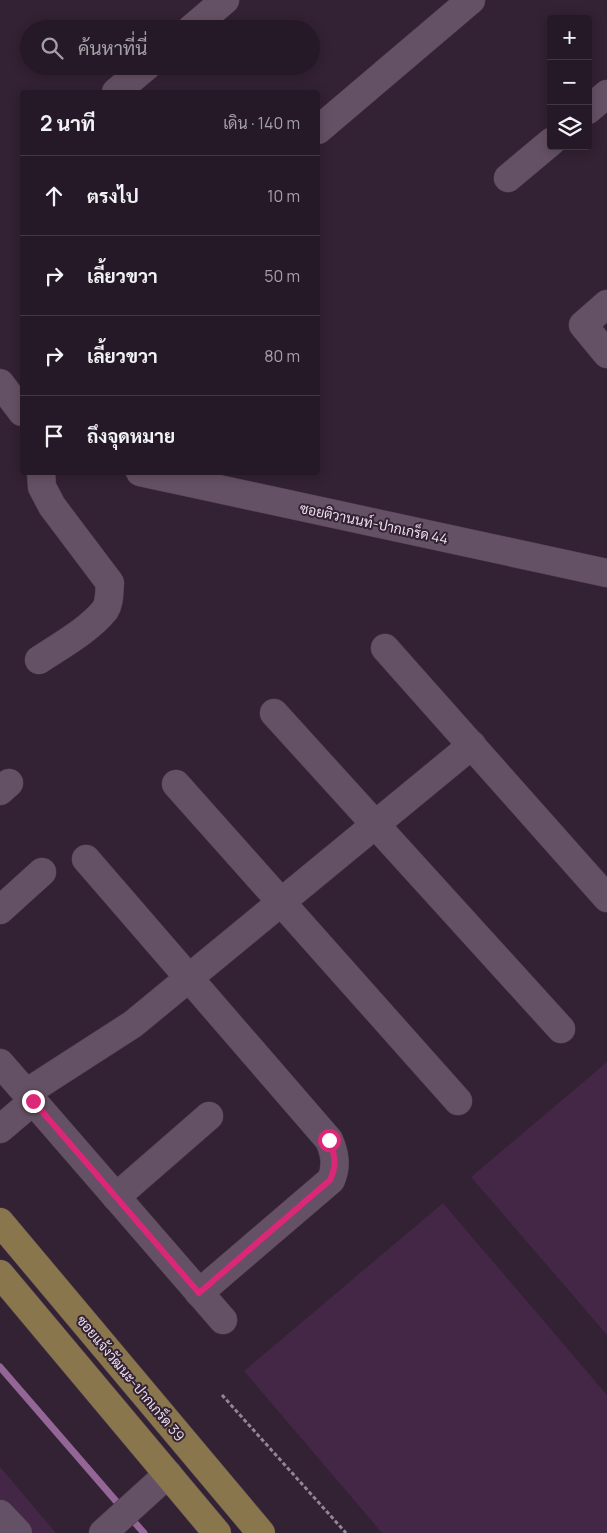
<!DOCTYPE html>
<html lang="th">
<meta charset="utf-8">
<style>
:root{--surface:#261927;--page:#322633;--text:#f1f3f6;--muted:#a4a0a7;--line:#423844}
body{margin:0;font-family:Manrope,Sarabun,sans-serif;background:var(--page);color:var(--text)}
.controls{position:absolute;right:15px;top:15px;display:grid;overflow:hidden;border-radius:5px;box-shadow:0 2px 12px #0003}
.controls button{width:45px;height:45px;display:grid;place-items:center;padding:0;border:0;border-bottom:1px solid var(--line);background:var(--surface);color:var(--text);font:25px sans-serif}
.stop{position:absolute;width:15px;height:15px;margin:-11px;border:4px solid #db2777;border-radius:50%;background:#fff}
.stop.end{background:#db2777;border-color:#fff;box-shadow:0 1px 5px #0008}
.list{margin:0;padding:0;list-style:none}
h2{display:flex;justify-content:space-between;align-items:center;height:65px;margin:0;padding:0 20px;font-size:21px}
h2 small{font-size:16px;font-weight:400;color:var(--muted)}
.list li{display:grid;grid-template-columns:32px 1fr auto;gap:15px;align-items:center;box-sizing:border-box;height:80px;padding:0 20px;border-top:1px solid var(--line)}
.list b{display:block;font-size:19px;white-space:nowrap}
.list em{font-size:16px;font-style:normal;color:var(--muted)}
.icon{flex:none;width:28px;height:28px;fill:none;stroke:currentColor;stroke-width:2;stroke-linecap:round;stroke-linejoin:round}
.map{position:relative;flex:none;width:607px;height:1533px;overflow:hidden}
.search{position:absolute;background:var(--surface);box-shadow:0 2px 12px #0003;left:20px;top:20px;width:300px;height:55px;display:flex;align-items:center;gap:12px;box-sizing:border-box;padding:0 18px;border-radius:28px;color:var(--muted);font-size:19px}
.panel{position:absolute;background:var(--surface);box-shadow:0 2px 12px #0003;left:20px;top:90px;width:300px;height:385px;border-radius:5px}
.map>svg:first-child{display:block}
.green{fill:#442646}
.lines{fill:none;stroke-linecap:round;stroke-linejoin:round}
.stream{stroke:#946696;stroke-width:7}
.minor-casing{stroke:#4d3d4e;stroke-width:29}
.major-casing{stroke:#4d3d4e;stroke-width:29}
.path{stroke:#948595;stroke-width:3;stroke-dasharray:4 2.5;stroke-linecap:butt}
.minor{stroke:#655165;stroke-width:28}
.major{stroke:#89764c;stroke-width:28}
.route{stroke:#db2777;stroke-width:6}
.labels{text-anchor:middle;dominant-baseline:central;stroke-width:4;stroke-linejoin:round;paint-order:stroke}
.street-label{font-size:14px;fill:#ece0ec;stroke:#332134}
</style>
<div class="map">
<svg width="607" height="1533" viewBox="0 0 607 1533">
<rect width="100%" height="100%" fill="#332134"/>
<!-- green -->
<g class="green">
<polygon points="607,1062 607,1335 471,1177"/>
<polygon points="443,1203 607,1395 607,1533 382,1533 244,1371"/>
<polygon points="0,1467 56,1533 0,1533"/>
</g>
<g class="lines">
<!-- stream -->
<g class="stream">
<polyline points="0,1367 122,1508"/>
<polyline points="129,1516 144,1533"/>
</g>
<defs>
<g id="minor">
<polyline points="191,29 225,0"/>
<polyline points="116,92 147,66"/>
<polyline points="588,110 607,94"/>
<polyline points="318,130 471,0"/>
<polyline points="508,178 551,142"/>
<polyline points="607,304 583,325 607,354"/>
<polyline points="0,383 22,412"/>
<polyline points="140,472 607,573"/>
<polyline points="385,648 607,898"/>
<path d="M39 660C60 646 89 630 105 610 110 602 109 592 110 583L52 506 42 487 41 472"/>
<polyline points="274,713 561,1029"/>
<polyline points="176,784 458,1101"/>
<polyline points="0,791 9,783"/>
<path d="M86 859 329 1140C335 1154 337 1166 331 1180L199 1293"/>
<polyline points="0,910 42,872"/>
<polyline points="0,1063 223,1320"/>
<polyline points="26,1093 133,1024 472,745"/>
<polyline points="0,1129 33,1101"/>
<polyline points="116,1197 209,1116"/>
<polyline points="0,1514 18,1533"/>
<polyline points="103,1533 168,1474"/>
</g>
<g id="major">
<polyline points="0,1222 261,1533"/>
<polyline points="0,1274 217,1533"/>
</g>
</defs>
<!-- minor casing -->
<use href="#minor" class="minor-casing"/>
<!-- major casing -->
<use href="#major" class="major-casing"/>
<!-- path -->
<polyline class="path" points="222,1395 346,1533"/>
<!-- minor -->
<use href="#minor" class="minor"/>
<!-- major -->
<use href="#major" class="major"/>
</g>
<g class="lines">
<!-- route -->
<path class="route" d="M33 1101 199 1293 330 1180C337 1166 335 1154 329 1140"/>
</g>
<g class="labels">
<!-- street labels -->
<g class="street-label">
<text transform="translate(374 523) rotate(12)">ซอยติวานนท์-ปากเกร็ด 44</text>
<text transform="translate(131 1378) rotate(50)">ซอยแจ้งวัฒนะ-ปากเกร็ด 39</text>
</g>
</g>
</svg>
<div class="controls">
<button>+</button>
<button>−</button>
<button><svg class="icon" aria-label="layers" viewBox="0 0 24 24"><path d="M12 4l9 5-9 5-9-5zM3 14l9 5 9-5"/></svg></button>
</div>
<div class="stop" style="left:329px;top:1140px"></div>
<div class="stop end" style="left:33px;top:1101px"></div>
<div class="search"><svg class="icon" aria-label="search" viewBox="0 0 24 24"><circle cx="10" cy="10" r="6"/><path d="M15 15l6 6"/></svg>ค้นหาที่นี่</div>
<section class="panel">
<h2>2 นาที<small>เดิน · 140 m</small></h2>
<ul class="list">
<li><svg class="icon" aria-label="ahead" viewBox="0 0 24 24"><path d="M12 20V5M6 11l6-6 6 6"/></svg><div><b>ตรงไป</b></div><em>10 m</em></li>
<li><svg class="icon" aria-label="right" viewBox="0 0 24 24"><path d="M7 20v-9h11M14 6l5 5-5 5"/></svg><div><b>เลี้ยวขวา</b></div><em>50 m</em></li>
<li><svg class="icon" aria-label="right" viewBox="0 0 24 24"><path d="M7 20v-9h11M14 6l5 5-5 5"/></svg><div><b>เลี้ยวขวา</b></div><em>80 m</em></li>
<li><svg class="icon" aria-label="arrive" viewBox="0 0 24 24"><path d="M6 21V4h12l-3 4 3 4H6"/></svg><div><b>ถึงจุดหมาย</b></div></li>
</ul>
</section>
</div>
